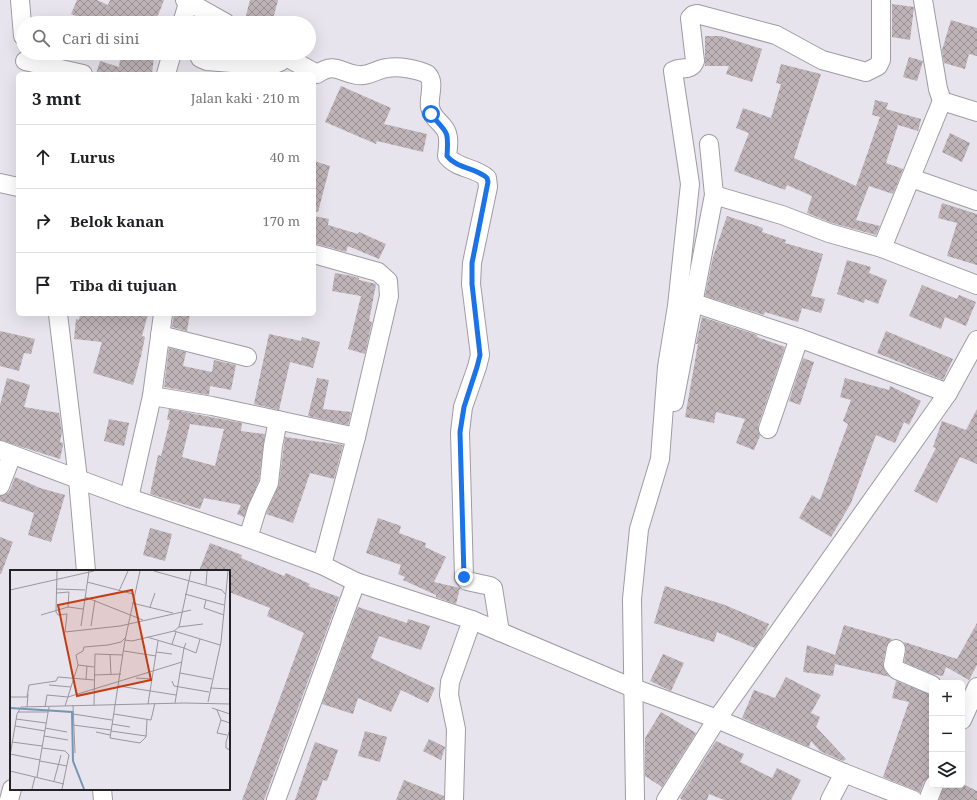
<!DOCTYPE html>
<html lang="id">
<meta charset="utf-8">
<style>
:root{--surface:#fff;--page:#f6f6f6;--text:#202124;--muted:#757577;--line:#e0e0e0}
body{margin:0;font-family:"Noto Serif",serif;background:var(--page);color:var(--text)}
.controls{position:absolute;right:12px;bottom:12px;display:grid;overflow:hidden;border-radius:6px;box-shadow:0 4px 16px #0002}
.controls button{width:36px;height:36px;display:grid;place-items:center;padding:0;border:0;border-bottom:1px solid var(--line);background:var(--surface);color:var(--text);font:20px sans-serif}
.stop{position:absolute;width:12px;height:12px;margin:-9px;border:3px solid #1a73e8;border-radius:50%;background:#fff}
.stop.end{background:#1a73e8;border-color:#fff;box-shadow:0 1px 4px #0008}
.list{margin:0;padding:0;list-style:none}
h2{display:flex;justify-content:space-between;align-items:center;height:52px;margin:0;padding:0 16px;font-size:17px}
h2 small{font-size:13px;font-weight:400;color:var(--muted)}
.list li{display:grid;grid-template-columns:26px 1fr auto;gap:12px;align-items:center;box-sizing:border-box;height:64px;padding:0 16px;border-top:1px solid var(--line)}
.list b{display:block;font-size:15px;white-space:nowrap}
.list em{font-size:13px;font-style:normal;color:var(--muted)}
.icon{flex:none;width:22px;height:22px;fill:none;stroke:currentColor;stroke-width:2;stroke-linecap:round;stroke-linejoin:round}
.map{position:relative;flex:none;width:977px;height:800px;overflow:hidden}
.search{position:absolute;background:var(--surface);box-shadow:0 4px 16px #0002;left:16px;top:16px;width:300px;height:44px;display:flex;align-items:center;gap:10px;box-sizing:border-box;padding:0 14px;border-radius:22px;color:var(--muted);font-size:15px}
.panel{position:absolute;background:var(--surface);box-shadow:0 4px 16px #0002;left:16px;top:72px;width:300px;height:244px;border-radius:6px}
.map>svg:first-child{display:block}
.building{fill:url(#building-cross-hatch);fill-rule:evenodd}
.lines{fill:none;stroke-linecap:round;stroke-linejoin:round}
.minor-casing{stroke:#9f9ba4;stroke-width:20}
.minor{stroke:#fff;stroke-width:18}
.route{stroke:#1a73e8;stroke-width:5}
.inset-river{fill:none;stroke:#7496b7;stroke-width:2}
.inset-road{fill:none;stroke:#99969d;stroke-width:1}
.view{fill:#c53c11;fill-opacity:0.15;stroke:#c53c11;stroke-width:2}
.inset-edge{fill:none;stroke:#232225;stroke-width:2}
</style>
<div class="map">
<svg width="977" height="800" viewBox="0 0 977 800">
<defs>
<pattern id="building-cross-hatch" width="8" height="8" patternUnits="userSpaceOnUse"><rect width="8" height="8" fill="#beb3b6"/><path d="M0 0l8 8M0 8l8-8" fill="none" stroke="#9a9194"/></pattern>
</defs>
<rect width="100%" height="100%" fill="#e7e4ed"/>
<!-- building -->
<g class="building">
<polygon points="77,0 97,0 108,5 110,0 164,0 155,23 93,23 71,14"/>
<polygon points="250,0 278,0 272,23 244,23"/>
<polygon points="892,4 914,7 910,40 892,37"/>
<polygon points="951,20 977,28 977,56 969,54 965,69 944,63 942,50"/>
<polygon points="705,36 721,36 762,49 752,82 726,74 729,66 705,66"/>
<polygon points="121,53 154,57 152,74 96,74 100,61 119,67"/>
<polygon points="909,57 923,61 917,81 903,77"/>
<polygon points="781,64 821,74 794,158 856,186 880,117 872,115 875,100 888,103 886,109 921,119 918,131 898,125 886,163 903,169 893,194 869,186 856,220 880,226 876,235 832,223 807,213 812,196 787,185 785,190 734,171 749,133 736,128 743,108 771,118 781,84 776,83"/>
<polygon points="341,86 391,108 384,124 427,134 423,152 377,141 376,144 325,122"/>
<polygon points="950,133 970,143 962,162 942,152"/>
<polygon points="314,161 330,166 318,212 314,211"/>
<polygon points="942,203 977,214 977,265 947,256 957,223 938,218"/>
<polygon points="314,216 329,219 328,225 358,234 359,232 386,244 379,259 348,246 346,252 314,243"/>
<polygon points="727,216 763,228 762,232 786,240 785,243 823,254 811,296 825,299 821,313 802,308 798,322 765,312 764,315 705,296 713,257"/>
<polygon points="847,260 871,267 869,273 887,280 878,304 865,299 864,303 837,294"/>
<polygon points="335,273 352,276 359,278 359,280 376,284 369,321 372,322 365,354 348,349 361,296 332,291"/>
<polygon points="922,285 957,299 959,295 976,302 966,326 945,317 941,329 909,316"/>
<polygon points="80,314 148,314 142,336 145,337 141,356 133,385 93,373 102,342 74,339 76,319 79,320"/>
<polygon points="174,314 190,314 187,331 172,327"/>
<polygon points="702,317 757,335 757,337 785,347 758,426 760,436 754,450 736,443 745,419 716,412 714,423 685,417 698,344 696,344"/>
<polygon points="0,331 35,339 31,354 24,353 19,371 0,366"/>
<polygon points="886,331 953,359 943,380 877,353"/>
<polygon points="269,334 301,341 302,337 320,342 313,368 290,362 279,410 254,404"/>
<polygon points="169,348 186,352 183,366 212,372 214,360 236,365 231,390 210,386 209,395 164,387"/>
<polygon points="803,358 814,362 800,405 789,401"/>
<polygon points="7,378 30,385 24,407 59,413 62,432 60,442 63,443 63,445 60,459 0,440 0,405"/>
<polygon points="317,378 329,380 323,409 351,412 348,425 308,416"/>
<polygon points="845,378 889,390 890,386 921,401 909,425 904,422 895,443 876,435 851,503 831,537 799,518 812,495 820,500 848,424 843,421 851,400 840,397"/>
<path d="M169 409 242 423 241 431 265 434 259 480 244 517 237 514 241 505 204 498 200 509 150 494 158 455 161 456 170 420H167ZM190 424 224 429 215 466 182 457Z"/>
<polygon points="977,409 977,464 960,457 937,503 914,491 936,448 933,447 942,421 966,430"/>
<polygon points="109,419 129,423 124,446 104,441"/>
<polygon points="285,437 343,445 334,479 310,473 293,523 266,514 279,484"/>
<polygon points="15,477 40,488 65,495 51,542 28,535 34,513 0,501 0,496 6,494 10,490"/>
<polygon points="378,518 401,526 399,533 426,543 425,547 446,557 434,582 460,588 456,604 436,597 436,595 403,580 405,577 398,574 401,565 366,553"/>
<polygon points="150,528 172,534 165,561 143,555"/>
<polygon points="0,537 13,542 1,574 0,574"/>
<polygon points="210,543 242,555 241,558 284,576 286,573 310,584 308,586 339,597 264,800 242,800 304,633 267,616 270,608 229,592 229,571 199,571"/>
<polygon points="665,586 725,605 769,624 765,633 755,648 717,632 714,642 654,623"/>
<polygon points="358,607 407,623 408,619 430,626 421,650 379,636 371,658 435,688 428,703 401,690 391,712 358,698 353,714 322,704"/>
<polygon points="977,623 977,665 969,680 946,667 943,676 932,674 904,662 906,651 904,642 957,659"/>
<polygon points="844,625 892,639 886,647 883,663 885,671 890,677 835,664 833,676 803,672 807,645 835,655"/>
<polygon points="663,654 684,663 671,691 650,681"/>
<polygon points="786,677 821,695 811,713 820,717 816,727 846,759 843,761 820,751 811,741 809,747 742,718 754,690 775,698"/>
<polygon points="896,681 932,695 932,775 924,781 920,792 883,777 909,702 892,698"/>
<polygon points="661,712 696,733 662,787 645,776 645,738"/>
<polygon points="365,731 387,737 380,762 358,756"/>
<polygon points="429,739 445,747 441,760 423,751"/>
<polygon points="716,741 744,754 740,762 772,778 777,768 801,780 791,800 724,800 709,794 707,800 682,800 680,798"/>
<polygon points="315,742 338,750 327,781 323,780 316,800 295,800"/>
<polygon points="404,780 444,796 444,800 396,800"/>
<polygon points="944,785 965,785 977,791 977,800 939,800"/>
</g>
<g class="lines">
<defs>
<g id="minor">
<polyline points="20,0 23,36"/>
<polyline points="185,0 226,23"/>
<polyline points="923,0 938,89 942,101 977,112"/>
<polyline points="182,23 189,0"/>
<polyline points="198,53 200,58 207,61 270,66 280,62 284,56"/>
<path d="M279 53 317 74C335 62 339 72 357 75 368 77 377 69 387 68 399 66 417 69 427 74 436 82 428 97 430 107 432 118 439 120 445 129 450 136 448 148 447 156 457 169 475 167 487 178L488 187 472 263 471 284 480 355 477 367 463 407 460 432 464 577 467 581 490 586 493 588 500 632"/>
<polyline points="25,61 83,74"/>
<polyline points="166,74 172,53"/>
<polyline points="911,178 977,201"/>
<polyline points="0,183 18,187"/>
<polyline points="714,195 782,215 829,233 882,248 977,285"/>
<polyline points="882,248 942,101"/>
<polyline points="314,254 378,272 388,281 389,296 356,437 322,565"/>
<polyline points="694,303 799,338 948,393"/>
<polyline points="58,314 78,479 86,571"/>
<polyline points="160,335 247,357"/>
<polyline points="152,396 212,406 356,437"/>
<polyline points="674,402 714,195 709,144"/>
<polyline points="768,429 799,338"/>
<polyline points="0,450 129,498 248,538 322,565 356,582 472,620 633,688 717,719 844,773 913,800"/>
<polyline points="0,486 12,455"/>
<polyline points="129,498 152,396 163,314"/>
<polyline points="248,538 257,509 269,483 273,446 278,420"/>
<polyline points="896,649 893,665 897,670 932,685"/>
<polyline points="962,720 977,687"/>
<polyline points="102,789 103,800"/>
<polyline points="9,800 12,789"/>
<polyline points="276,800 356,582"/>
<polyline points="454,800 456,729 449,695 450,682 472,620"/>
<path d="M635 800 632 599 639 529 660 459 667 367 677 306 690 184 673 71C681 66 691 72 695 61L690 18 693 15 697 14 776 35 822 60 866 72 878 66 881 60V0"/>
<polyline points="666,800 717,719 948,393 977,340"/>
<polyline points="830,800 844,773"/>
<polyline points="928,800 934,785"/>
</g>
</defs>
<!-- minor casing -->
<use href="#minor" class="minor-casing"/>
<!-- minor -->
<use href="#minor" class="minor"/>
</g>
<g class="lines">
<!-- route -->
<path class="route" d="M431 114C446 134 449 127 447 156 457 169 475 167 487 178L488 182 472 263V284L480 355 477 367 464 407 460 432 464 577"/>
</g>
<!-- overview -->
<g transform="translate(10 570)">
<rect width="220" height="220" fill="#e7e4ed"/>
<path class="inset-river" d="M0 138 62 142 63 191 74 219"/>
<path class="inset-road" d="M47 1 46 42 48 45 57 44 55 62 110 56 181 40M130 1 115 70 100 168 130 173 136 167 137 150M144 1 212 20 215 24M77 12 123 24M196 15 197 1M47 19 75 20M0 20 84 1M109 21 118 1M175 24 214 35M75 27 133 50M196 30 194 38 214 45M122 33 163 43M58 37 73 39M140 37 145 23M31 45 58 37 59 22 47 23M71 56 79 1M81 56 85 30M169 57 181 1M164 61 210 75M137 67 174 78 165 133M115 70 122 71 164 61 169 57 193 54M176 73 174 78 186 83 190 69M162 74 166 62M114 81 146 86M146 82 162 84M100 84 101 104M68 95 84 97M170 103 202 109M84 105 111 104M126 108 142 109M76 109 77 96M162 111 164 116 199 122M39 115 61 117M109 116 166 125M200 118 220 119M0 127H17L19 115 46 111 48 107 84 110M198 132 211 72 218 1M138 134 148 71M63 135 65 183M84 135 85 84 113 85M55 136 68 95 66 85 73 81 74 77 98 75 111 72 116 67M17 137 18 124M35 137 37 125 58 127 172 92M202 138 220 144M207 140 211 150 220 153M8 142H38M63 144 102 150M104 144 141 150 145 133M6 149 36 153M211 150 207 163 217 165M102 154 120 157M63 155 101 160M5 156 35 161M35 158 57 162M220 159 216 172V178L220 180M101 161 136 166M86 162 100 165M34 166 58 170M2 172 32 176M32 178 55 181 59 185 52 219M0 184 30 190M0 186 7 144 11 137 174 133 220 134M30 191 57 196M0 201 54 214M27 207 39 137M44 211 51 185M22 219 25 207"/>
<path class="view" d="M122 20 141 110 67 126 48 35Z"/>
<rect width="220" height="220" class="inset-edge"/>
</g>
</svg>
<div class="controls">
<button>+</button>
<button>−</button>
<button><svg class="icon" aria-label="layers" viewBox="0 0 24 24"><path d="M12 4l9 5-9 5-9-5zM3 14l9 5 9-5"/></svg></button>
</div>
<div class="stop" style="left:431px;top:114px"></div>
<div class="stop end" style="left:464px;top:577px"></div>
<div class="search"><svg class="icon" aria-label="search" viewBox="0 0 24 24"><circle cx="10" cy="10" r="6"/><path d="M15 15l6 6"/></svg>Cari di sini</div>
<section class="panel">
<h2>3 mnt<small>Jalan kaki · 210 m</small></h2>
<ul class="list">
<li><svg class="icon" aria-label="ahead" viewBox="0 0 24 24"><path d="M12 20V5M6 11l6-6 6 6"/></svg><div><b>Lurus</b></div><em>40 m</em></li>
<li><svg class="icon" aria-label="right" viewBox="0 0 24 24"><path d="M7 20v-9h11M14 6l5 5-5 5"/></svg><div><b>Belok kanan</b></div><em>170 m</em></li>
<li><svg class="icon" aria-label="arrive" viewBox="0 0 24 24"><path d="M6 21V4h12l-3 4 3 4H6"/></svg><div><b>Tiba di tujuan</b></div></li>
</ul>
</section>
</div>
